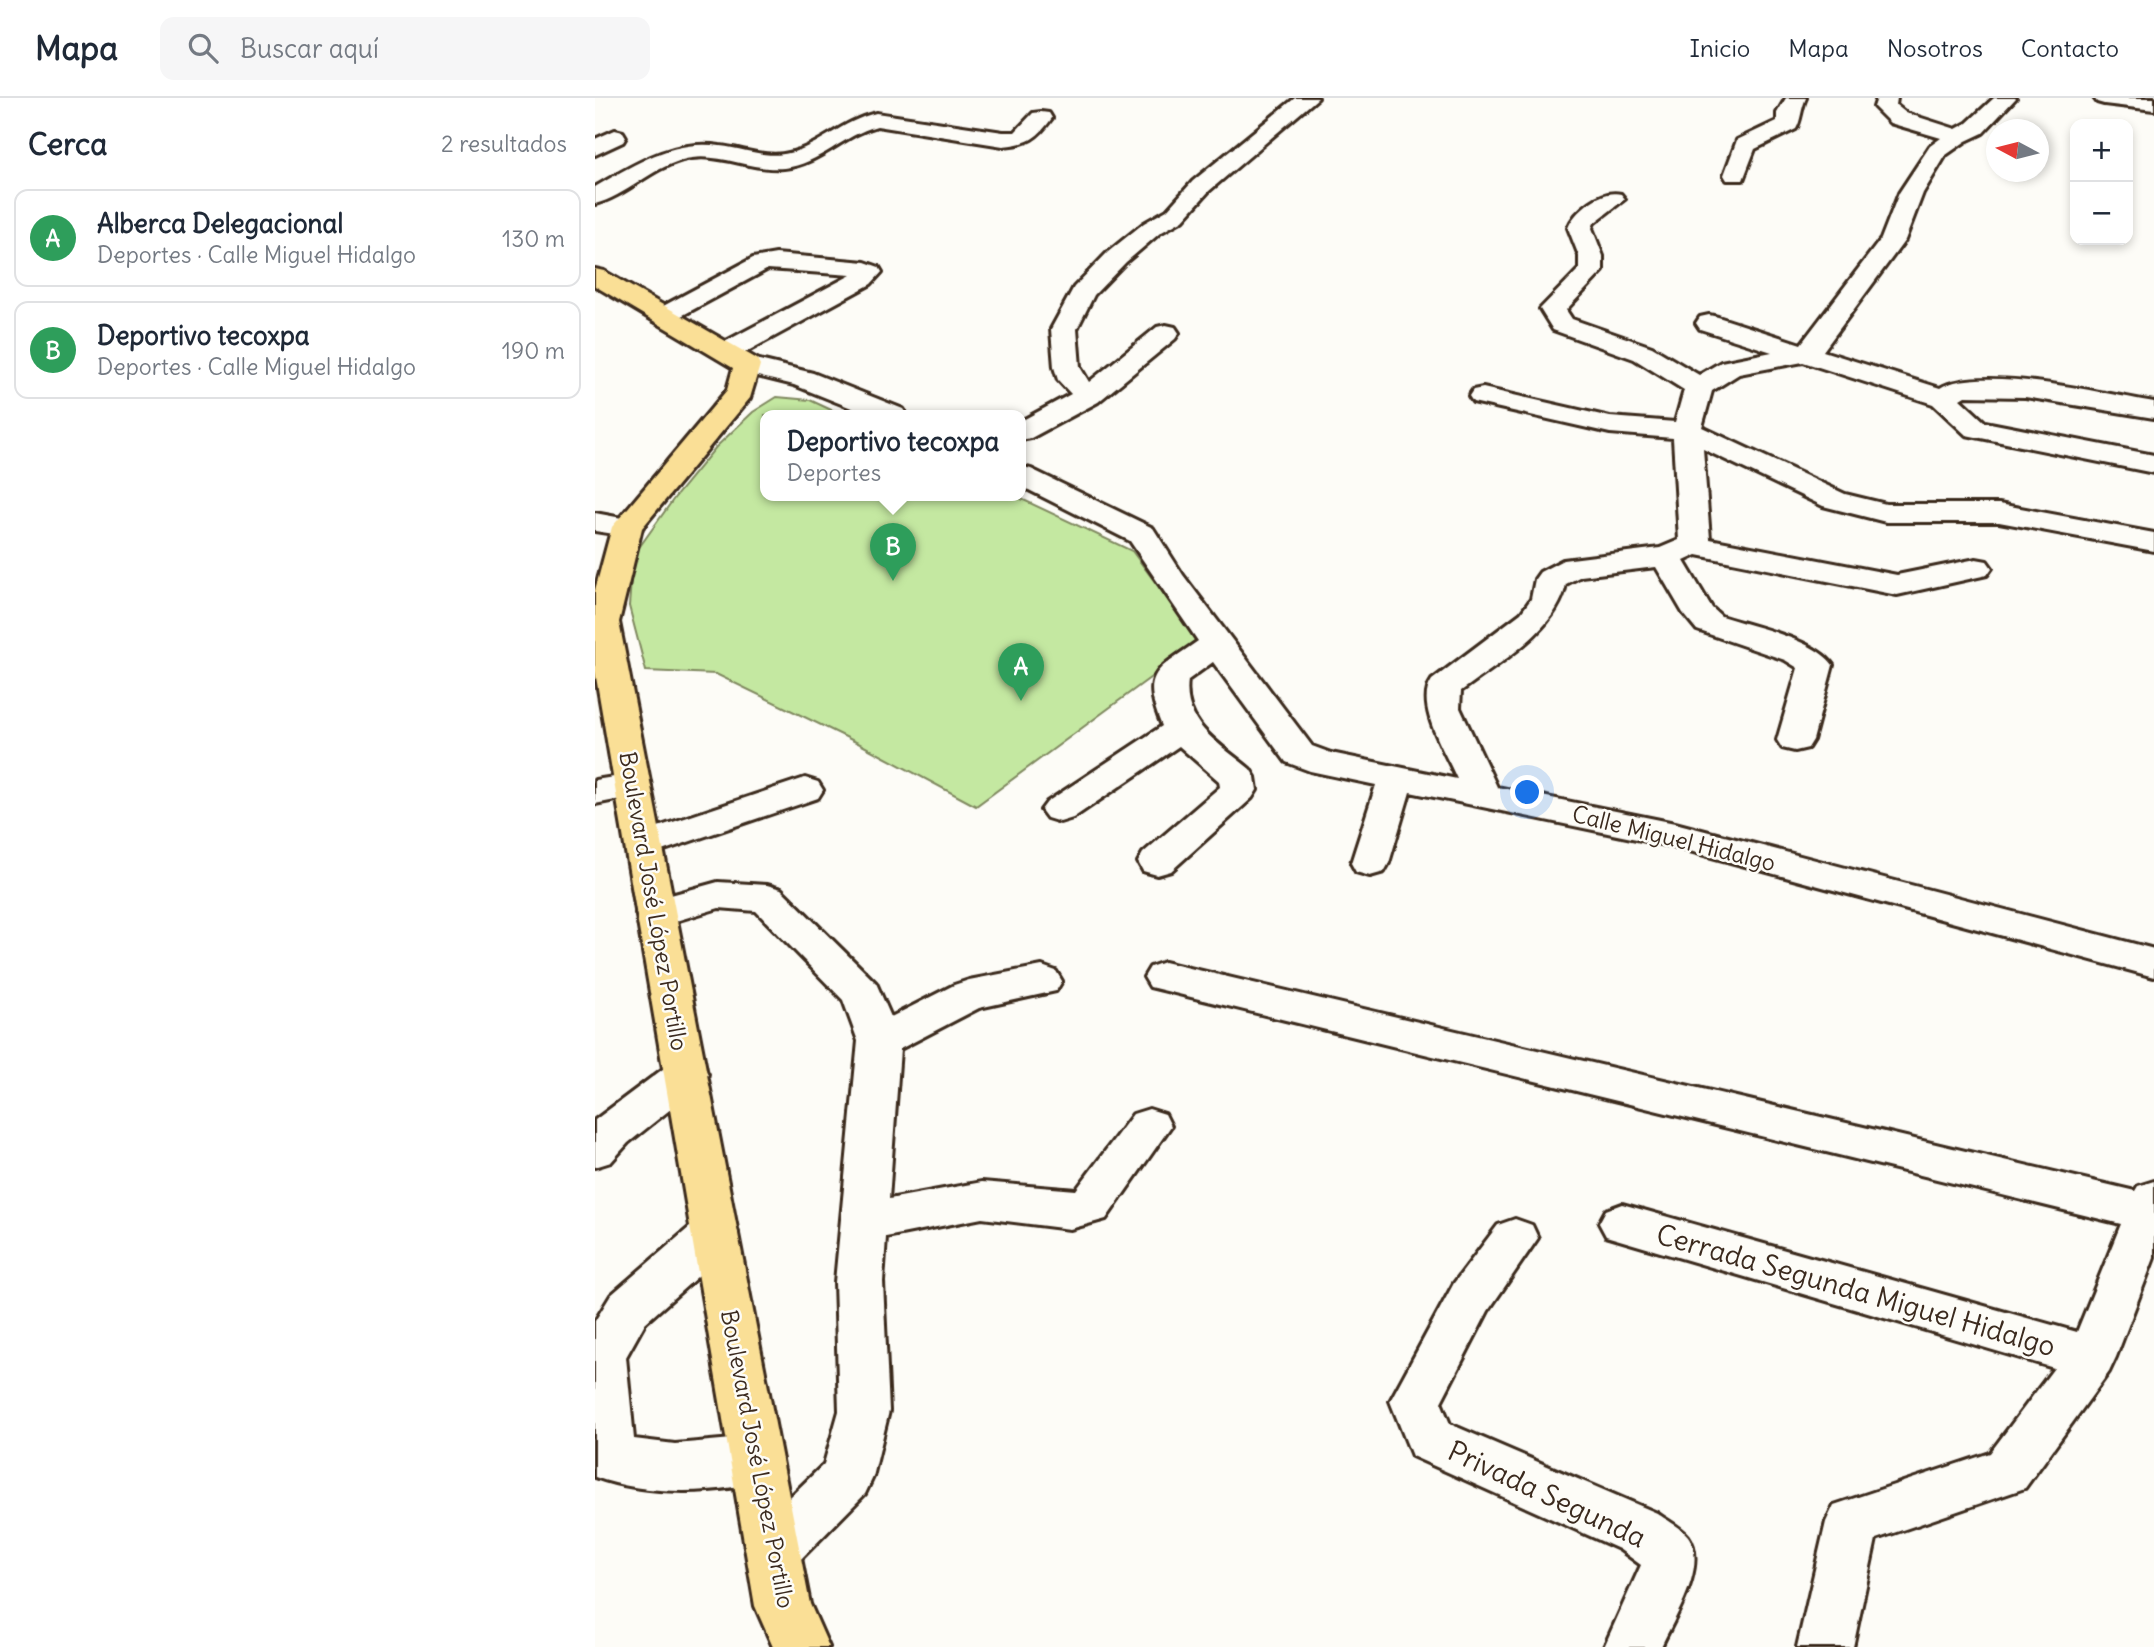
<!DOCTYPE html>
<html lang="es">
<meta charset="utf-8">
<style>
:root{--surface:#fff;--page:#f6f6f7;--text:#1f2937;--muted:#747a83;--line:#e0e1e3;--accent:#db2777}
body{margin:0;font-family:Delius,sans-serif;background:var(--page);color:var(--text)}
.controls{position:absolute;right:21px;top:21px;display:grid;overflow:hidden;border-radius:14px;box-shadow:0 4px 10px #0003}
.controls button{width:63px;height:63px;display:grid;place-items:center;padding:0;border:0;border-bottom:2px solid var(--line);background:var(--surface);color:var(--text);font:35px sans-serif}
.compass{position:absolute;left:1391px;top:21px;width:63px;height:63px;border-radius:50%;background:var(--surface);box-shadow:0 4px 10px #0003;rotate:277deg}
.you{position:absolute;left:933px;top:695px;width:24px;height:24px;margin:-18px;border:5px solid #fff;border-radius:50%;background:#1a73e8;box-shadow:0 0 0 10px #1a73e833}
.badge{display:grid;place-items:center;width:46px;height:46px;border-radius:50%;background:var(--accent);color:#fff;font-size:23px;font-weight:700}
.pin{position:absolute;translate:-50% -58px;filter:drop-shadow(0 2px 4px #0008)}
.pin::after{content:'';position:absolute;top:37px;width:24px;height:21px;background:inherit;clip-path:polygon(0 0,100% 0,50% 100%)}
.popup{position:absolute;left:165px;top:312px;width:266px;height:91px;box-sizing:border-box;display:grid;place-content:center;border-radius:14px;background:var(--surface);filter:drop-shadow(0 2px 5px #0005);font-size:23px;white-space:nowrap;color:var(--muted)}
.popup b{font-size:26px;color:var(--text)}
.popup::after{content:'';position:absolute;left:50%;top:100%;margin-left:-14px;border:14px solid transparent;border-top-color:var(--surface)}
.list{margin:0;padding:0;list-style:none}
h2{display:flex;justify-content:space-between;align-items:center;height:91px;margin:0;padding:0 28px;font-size:30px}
h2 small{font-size:23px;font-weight:400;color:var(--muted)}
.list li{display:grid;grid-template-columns:46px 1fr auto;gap:21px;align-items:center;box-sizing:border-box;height:98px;margin:0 14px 14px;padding:0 14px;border:2px solid var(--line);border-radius:14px}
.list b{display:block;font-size:26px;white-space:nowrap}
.list p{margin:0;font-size:23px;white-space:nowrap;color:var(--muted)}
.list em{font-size:23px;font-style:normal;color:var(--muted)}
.icon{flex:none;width:38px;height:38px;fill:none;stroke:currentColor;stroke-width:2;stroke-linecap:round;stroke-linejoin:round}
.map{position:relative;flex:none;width:1559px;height:1549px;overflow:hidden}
header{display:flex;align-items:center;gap:42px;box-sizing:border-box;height:98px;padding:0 35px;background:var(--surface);border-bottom:2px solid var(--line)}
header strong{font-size:33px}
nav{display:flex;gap:38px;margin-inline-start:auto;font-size:24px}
.search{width:490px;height:63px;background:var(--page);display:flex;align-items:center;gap:18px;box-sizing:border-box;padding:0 24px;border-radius:14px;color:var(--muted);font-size:26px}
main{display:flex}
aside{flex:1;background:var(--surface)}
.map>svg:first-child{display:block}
.green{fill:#c4e8a1;stroke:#808960;stroke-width:2}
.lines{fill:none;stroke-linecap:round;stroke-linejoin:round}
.minor-casing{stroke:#3b2a1e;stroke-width:6}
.major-casing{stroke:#3b2a1e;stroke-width:6}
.minor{fill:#fdfcf7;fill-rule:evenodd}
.major{fill:#fadf96;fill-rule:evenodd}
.labels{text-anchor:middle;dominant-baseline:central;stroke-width:5;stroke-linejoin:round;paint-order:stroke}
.street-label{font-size:23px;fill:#3b2a1e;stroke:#fdfcf7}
.near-street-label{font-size:28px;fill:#3b2a1e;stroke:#fdfcf7}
</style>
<header>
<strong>Mapa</strong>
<div class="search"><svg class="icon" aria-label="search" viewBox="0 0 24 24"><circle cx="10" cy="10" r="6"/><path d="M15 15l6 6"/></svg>Buscar aquí</div>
<nav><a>Inicio</a><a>Mapa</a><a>Nosotros</a><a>Contacto</a></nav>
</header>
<main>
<aside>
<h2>Cerca<small>2 resultados</small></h2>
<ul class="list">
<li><span class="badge" style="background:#2e9e5b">A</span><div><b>Alberca Delegacional</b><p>Deportes · Calle Miguel Hidalgo</p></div><em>130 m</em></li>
<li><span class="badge" style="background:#2e9e5b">B</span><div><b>Deportivo tecoxpa</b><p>Deportes · Calle Miguel Hidalgo</p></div><em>190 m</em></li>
</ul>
</aside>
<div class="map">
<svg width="1559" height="1549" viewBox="0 0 1559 1549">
<rect width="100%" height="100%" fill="#fdfcf7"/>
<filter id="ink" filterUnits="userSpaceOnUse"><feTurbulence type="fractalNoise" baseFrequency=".0143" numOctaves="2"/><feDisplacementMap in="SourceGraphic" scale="14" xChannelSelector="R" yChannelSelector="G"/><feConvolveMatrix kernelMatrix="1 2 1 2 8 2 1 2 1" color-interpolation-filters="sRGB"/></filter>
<g filter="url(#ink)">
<!-- green -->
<polygon class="green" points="182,299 215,302 247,317 170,317 170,397 418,397 537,453 602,541 582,560 381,708 265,646 121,576 51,573 34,508 38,458 80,399 121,349 158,314"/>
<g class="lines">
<defs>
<g id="minor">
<polygon points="700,0 723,0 614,93 588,122 565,135 531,164 499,197 482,231 485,269 494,284 562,229 571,227 580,229 584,235 580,241 503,304 436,340 426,342 426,323 476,296 463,282 459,269 456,231 479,189 513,154 549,125 572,112 598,83"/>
<path d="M1191 0H1211C1206 10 1206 23 1201 31L1160 51 1148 82H1132L1129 77 1142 42 1182 23V15Z"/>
<path d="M1282 0H1302L1301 7 1311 15 1361 31 1372 25 1399 0H1421L1388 35 1371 43 1351 57 1328 95 1310 142 1228 253 1345 290C1384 266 1511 296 1559 304V320L1430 299 1370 298 1365 301 1390 324 1559 357V375L1371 337 1338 306 1208 264 1144 276 1117 293 1107 329 1250 396 1291 406H1404L1559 435V453L1404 424H1291L1228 408 1108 351 1115 441 1302 477 1381 461 1392 463 1397 470 1392 477 1302 497 1102 457 1089 463 1117 510 1126 518C1156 528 1220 541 1238 567L1218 642 1213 650 1200 653 1187 650 1182 642 1203 570 1190 562 1102 532 1088 515 1061 469 986 478 971 486C962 533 903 565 866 593L865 610 902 689 1080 725 1559 851V879L1080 749 815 694 794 765 789 774 775 778 761 774 756 765 781 687 715 673 691 664 618 564 593 582C587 626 624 645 655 671L660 679 662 692 657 700 576 773 562 777 548 773 543 764 548 755 625 689 624 683 584 648 478 720 465 724 452 720 446 712 452 704 567 628C545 574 561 573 603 543L535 443 426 388V368L436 371 558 430 588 477 717 648 736 655 862 681C851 655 819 607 837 582L926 515 936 501 940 481 945 474 968 462 1065 450 1084 442 1078 340 1015 335 878 304 874 298 878 292 888 290 1015 319 1080 324 1089 292 1039 261 958 232 945 211 984 171V158L973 130C980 112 1007 91 1026 96L1030 101 999 125 997 130 1008 158V173L971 212 977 221 1057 249 1104 277 1126 264 1177 254 1105 231 1101 225 1105 219 1114 217 1123 219 1206 246 1286 141 1304 95 1335 48 1346 40 1295 25 1279 9Z"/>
<polygon points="1499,0 1559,0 1559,12 1509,6 1502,4"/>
<path d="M446 14 454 15 457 20C442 41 433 46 408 48L282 28C248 37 225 66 189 70 154 73 121 52 87 62 55 71 31 98 0 106V89C39 67 77 41 125 48 147 50 172 61 194 55 223 49 247 23 281 15L408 34H420L438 15Z"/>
<polygon points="20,32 28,34 31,39 28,44 0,57 0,41"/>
<polygon points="181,156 270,164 284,169 287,174 276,186 140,260 131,262 122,260 118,254 122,248 256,177 173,171 77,223 68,226 59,223 55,218 59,213 158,160"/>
<polygon points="152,259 218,275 308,311 312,317 274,317 199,287 142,273 139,267 142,261"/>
<polygon points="0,415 43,423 47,429 43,435 32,438 0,433"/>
<polygon points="38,676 51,680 56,688 51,696 0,706 0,682"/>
<polygon points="210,680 223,684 228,692 223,700 49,759 36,756 30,747 36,738"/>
<polygon points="123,784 172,787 186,791 281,885 296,919 359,887 374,882 447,868 461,873 467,883 461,893 384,910 305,951 294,1101 387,1084 481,1092 538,1016 554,1011 570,1016 576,1028 511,1121 475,1131 387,1120 291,1139 288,1184 294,1313 278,1379 270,1396 197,1470 178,1477 159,1470 151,1452 159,1434 229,1366 244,1313 240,1184 263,943 248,902 161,813 124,810 61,829 47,825 41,815 47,805"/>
<polygon points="569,864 1540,1093 1543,1088 1559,1083 1559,1160 1521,1259 1514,1274 1430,1390 1281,1441 1258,1549 1202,1549 1231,1424 1239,1407 1395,1355 1459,1270 1011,1138 1004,1125 1011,1112 1027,1106 1482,1234 1526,1126 555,889 549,879 555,869"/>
<polygon points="91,960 106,965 113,976 106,987 33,1045 16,1064 0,1069 0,1022 76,965"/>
<path d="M120 1116 137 1122 143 1135 137 1148 50 1225 31 1259 39 1341 80 1346 161 1339 179 1345 187 1362 179 1379C129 1397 51 1398 0 1379V1223L16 1197 103 1122Z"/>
<path d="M920 1121 937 1127 943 1140 893 1213 846 1304 855 1326 1062 1415C1071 1422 1086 1429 1093 1438 1114 1467 1079 1520 1066 1549H1009L1046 1467 1024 1451 817 1358 795 1303 859 1185 903 1127Z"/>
</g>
<polygon id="major" points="0,171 9,173 162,261 165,267 155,300 47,430 24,524 215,1506 234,1549 178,1549 160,1508 0,573 0,492 17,429 132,292 138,270 0,188"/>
</defs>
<!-- minor casing -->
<use href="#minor" class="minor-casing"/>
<!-- major casing -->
<use href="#major" class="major-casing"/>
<!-- minor -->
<use href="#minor" class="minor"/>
<!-- major -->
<use href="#major" class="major"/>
</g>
</g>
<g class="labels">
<!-- street labels -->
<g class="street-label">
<text transform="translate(1079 740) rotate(14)">Calle Miguel Hidalgo</text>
<text transform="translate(59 803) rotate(80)">Boulevard José López Portillo</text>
<text transform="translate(163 1361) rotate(79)">Boulevard José López Portillo</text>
</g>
<!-- near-street labels -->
<g class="near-street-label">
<text transform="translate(1261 1192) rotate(16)">Cerrada Segunda Miguel Hidalgo</text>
<text transform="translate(952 1396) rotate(25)">Privada Segunda</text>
</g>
</g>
</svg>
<div class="controls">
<button>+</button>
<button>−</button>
</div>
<svg class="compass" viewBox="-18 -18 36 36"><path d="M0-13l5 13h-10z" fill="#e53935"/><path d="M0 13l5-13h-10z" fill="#747a83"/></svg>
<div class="you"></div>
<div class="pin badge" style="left:426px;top:603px;background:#2e9e5b">A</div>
<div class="pin badge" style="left:298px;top:483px;background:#2e9e5b">B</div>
<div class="popup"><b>Deportivo tecoxpa</b>Deportes</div>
</div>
</main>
